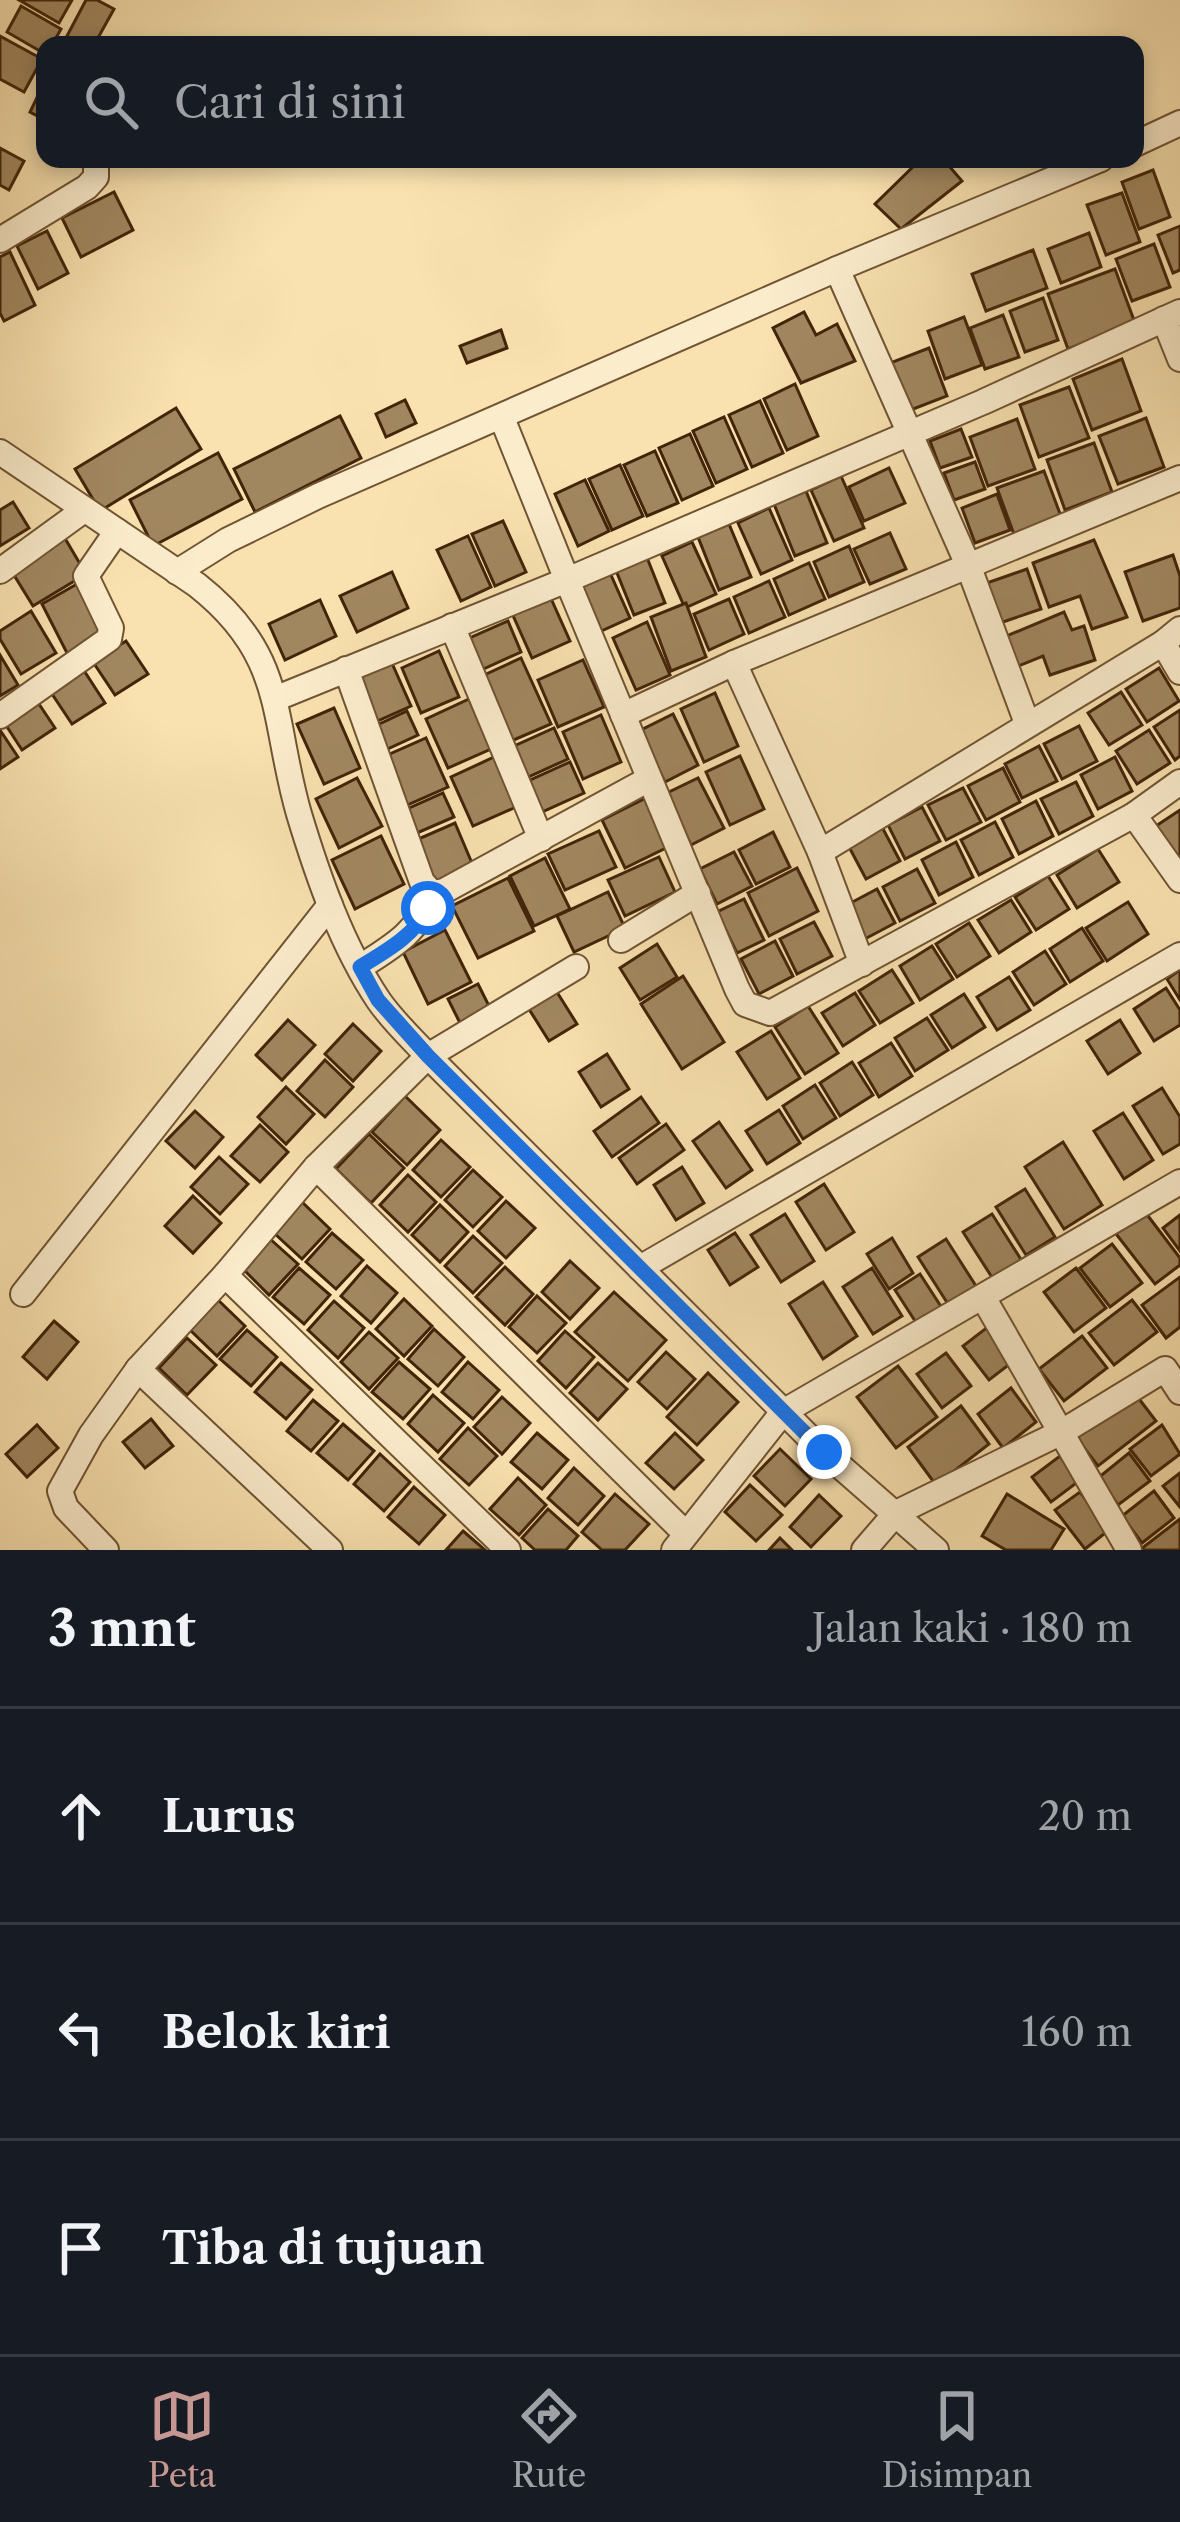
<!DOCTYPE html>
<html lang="id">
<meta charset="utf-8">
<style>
:root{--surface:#171b24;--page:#242831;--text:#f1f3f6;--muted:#9ea1a6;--line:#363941;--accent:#c59692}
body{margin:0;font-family:"Libre Caslon Text",serif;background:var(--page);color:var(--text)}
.stop{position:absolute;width:36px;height:36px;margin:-27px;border:9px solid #1a73e8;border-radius:50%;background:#fff}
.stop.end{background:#1a73e8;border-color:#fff;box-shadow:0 3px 12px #0008}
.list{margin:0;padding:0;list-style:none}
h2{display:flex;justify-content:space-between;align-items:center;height:156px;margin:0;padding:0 48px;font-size:51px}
h2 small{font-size:39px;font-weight:400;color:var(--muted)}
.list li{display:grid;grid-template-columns:78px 1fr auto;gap:36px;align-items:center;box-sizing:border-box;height:216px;padding:0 48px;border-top:3px solid var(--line)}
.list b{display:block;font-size:45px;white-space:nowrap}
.list em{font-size:39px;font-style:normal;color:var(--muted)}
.icon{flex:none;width:66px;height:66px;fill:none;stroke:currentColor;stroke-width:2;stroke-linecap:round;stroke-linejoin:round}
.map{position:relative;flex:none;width:1180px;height:1550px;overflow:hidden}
.search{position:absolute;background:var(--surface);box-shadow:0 6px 18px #0003;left:36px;right:36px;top:36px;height:132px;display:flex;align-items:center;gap:30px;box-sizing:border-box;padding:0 42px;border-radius:24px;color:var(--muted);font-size:45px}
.sheet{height:804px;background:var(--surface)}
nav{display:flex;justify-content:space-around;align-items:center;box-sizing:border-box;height:168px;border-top:3px solid var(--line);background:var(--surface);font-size:33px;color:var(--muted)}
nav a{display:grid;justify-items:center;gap:6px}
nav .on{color:var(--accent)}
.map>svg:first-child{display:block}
.building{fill:#a18760;stroke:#422409;stroke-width:3}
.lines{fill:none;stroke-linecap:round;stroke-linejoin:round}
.street-casing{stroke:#705433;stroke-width:28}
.street{stroke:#fbeccc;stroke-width:24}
.route{stroke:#1a73e8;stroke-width:15}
</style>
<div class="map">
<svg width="1180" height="1550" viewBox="0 0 1180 1550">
<rect width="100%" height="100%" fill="#f9e2b0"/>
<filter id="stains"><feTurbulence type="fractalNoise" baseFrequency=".00167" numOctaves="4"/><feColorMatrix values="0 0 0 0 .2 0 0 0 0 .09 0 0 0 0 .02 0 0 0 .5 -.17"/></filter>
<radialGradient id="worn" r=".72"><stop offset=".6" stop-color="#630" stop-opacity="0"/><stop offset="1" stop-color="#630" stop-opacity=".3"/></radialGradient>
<!-- building -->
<g class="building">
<polygon points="19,0 72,0 59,23"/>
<polygon points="86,0 97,0 114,9 94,45 84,45 67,36"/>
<polygon points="21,6 61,29 52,45 45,45 45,54 7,32"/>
<polygon points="0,36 42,59 24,92 0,79"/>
<polygon points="45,81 45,120 30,112"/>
<polygon points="0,148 24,161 9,190 0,185"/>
<polygon points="921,159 943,159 962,181 901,229 875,204"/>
<polygon points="1153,170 1170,217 1139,229 1122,182"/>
<polygon points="114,192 133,230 81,257 62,218"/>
<polygon points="1122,193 1140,242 1106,255 1087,205"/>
<polygon points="1180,226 1180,270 1173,273 1158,235"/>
<polygon points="47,231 68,273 38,289 17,246"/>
<polygon points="1089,233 1101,267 1061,283 1048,249"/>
<polygon points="1154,244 1170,287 1132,301 1116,259"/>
<polygon points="1033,250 1047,288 986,311 972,274"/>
<polygon points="10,252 35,305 4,321 0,313 0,257"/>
<polygon points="1115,269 1135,323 1068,349 1048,294"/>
<polygon points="1043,298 1058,340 1025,352 1010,311"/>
<polygon points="804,312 816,335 837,324 855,361 801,383 773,328"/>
<polygon points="1003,315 1019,357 985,369 970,328"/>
<polygon points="964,317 982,365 945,379 928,331"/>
<polygon points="501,330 507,348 467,363 460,346"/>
<polygon points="929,348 947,396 908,411 890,363"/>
<polygon points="1122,359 1141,411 1092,430 1073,379"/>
<polygon points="795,384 818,436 787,450 764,399"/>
<polygon points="1069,387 1089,438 1039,457 1020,405"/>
<polygon points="405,400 416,423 386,437 376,414"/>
<polygon points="760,401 783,453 752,467 729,415"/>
<polygon points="176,408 201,449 100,511 75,469"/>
<polygon points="340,416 361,458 255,512 234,469"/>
<polygon points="724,417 747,469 716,483 693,431"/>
<polygon points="1146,418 1164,467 1118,484 1099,436"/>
<polygon points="1017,419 1035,469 988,486 970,437"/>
<polygon points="961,429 972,457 940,468 930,441"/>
<polygon points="690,434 713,486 682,500 659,448"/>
<polygon points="1094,443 1112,492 1065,510 1047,460"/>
<polygon points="655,451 678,503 647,516 624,465"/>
<polygon points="218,453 242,499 153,546 130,500"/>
<polygon points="975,462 985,489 954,500 944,473"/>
<polygon points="620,465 643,516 612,530 589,479"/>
<polygon points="889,468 905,503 864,521 849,487"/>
<polygon points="1044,471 1062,519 1015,537 997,488"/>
<polygon points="841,476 864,528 834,541 811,490"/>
<polygon points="585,480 609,531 578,546 555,494"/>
<polygon points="806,491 827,543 795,556 774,504"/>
<polygon points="997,494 1010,530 975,543 962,508"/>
<polygon points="13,502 29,528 0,546 0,510"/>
<polygon points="769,508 792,560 761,574 738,523"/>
<polygon points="503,521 526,572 495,586 472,534"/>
<polygon points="729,524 751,577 719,590 698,537"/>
<polygon points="890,533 906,569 870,584 854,549"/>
<polygon points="63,535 86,574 33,606 9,567"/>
<polygon points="468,536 491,587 461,601 437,550"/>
<polygon points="1094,540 1127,617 1092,629 1080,596 1049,607 1033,563"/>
<polygon points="692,542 716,594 685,608 662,556"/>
<polygon points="849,546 864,582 829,597 814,562"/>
<polygon points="644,550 665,603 634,615 613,563"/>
<polygon points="1173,555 1180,576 1180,608 1143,621 1125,572"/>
<polygon points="809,563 825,599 789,615 774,579"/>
<polygon points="607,566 630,618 599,632 576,580"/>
<polygon points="1027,569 1041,609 997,624 984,584"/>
<polygon points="392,572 408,608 357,632 340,596"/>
<polygon points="769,581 785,617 749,633 734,597"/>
<polygon points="77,584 108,633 68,655 42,604"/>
<polygon points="549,594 570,641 532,658 511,611"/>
<polygon points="729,599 744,634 709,650 694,614"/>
<polygon points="320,600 336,636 285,660 269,624"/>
<polygon points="686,603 706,657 671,671 651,617"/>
<polygon points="31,611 56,653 21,674 0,639 0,631"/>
<polygon points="1064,612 1072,630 1084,626 1095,660 1050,675 1043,656 1016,667 1004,637"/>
<polygon points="508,621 521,652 479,671 465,640"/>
<polygon points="647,622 670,675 636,690 613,638"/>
<polygon points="126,641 148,674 115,695 93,662"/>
<polygon points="439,651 459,697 421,713 402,668"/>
<polygon points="0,655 18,685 0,696"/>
<polygon points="521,658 551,724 509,742 480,677"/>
<polygon points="583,660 604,707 558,727 538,680"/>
<polygon points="391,661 411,706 373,723 353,678"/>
<polygon points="1159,668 1179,701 1147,722 1126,689"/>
<polygon points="83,669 105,703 72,724 50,691"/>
<polygon points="1121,692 1142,725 1109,745 1088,713"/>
<polygon points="715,693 738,746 704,762 681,709"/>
<polygon points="33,695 55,728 22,750 0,716"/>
<polygon points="469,699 491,749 448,768 426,719"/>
<polygon points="334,708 360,768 324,784 297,724"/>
<polygon points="1180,710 1180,756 1175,760 1154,727"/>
<polygon points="407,711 418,735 381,752 371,728"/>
<polygon points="673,714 698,765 665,782 639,731"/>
<polygon points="601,715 621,762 583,779 563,732"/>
<polygon points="1079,726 1097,761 1062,779 1044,744"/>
<polygon points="554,728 568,759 526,778 512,747"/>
<polygon points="0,730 18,757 0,769"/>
<polygon points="1149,730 1170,763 1137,784 1116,751"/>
<polygon points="426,738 448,787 405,806 383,757"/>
<polygon points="1039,746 1057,781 1022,798 1005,764"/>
<polygon points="740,756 764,809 730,825 706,772"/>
<polygon points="494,757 516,807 473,826 451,777"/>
<polygon points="1115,757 1132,791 1098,809 1081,775"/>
<polygon points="570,762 584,793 542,812 528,781"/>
<polygon points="1003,768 1020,802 986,820 968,786"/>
<polygon points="357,778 382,826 339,848 316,799"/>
<polygon points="698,778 724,828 691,845 665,794"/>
<polygon points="1076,782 1093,816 1059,834 1041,799"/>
<polygon points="963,788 981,822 946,840 928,805"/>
<polygon points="443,793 454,817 417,833 407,809"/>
<polygon points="648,797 672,845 625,868 602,820"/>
<polygon points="1036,801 1053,836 1019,854 1002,819"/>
<polygon points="922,807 940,841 905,859 888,825"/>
<polygon points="1180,810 1180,856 1174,860 1153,828"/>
<polygon points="995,822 1013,857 979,875 961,840"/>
<polygon points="455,823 474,868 436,885 416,840"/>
<polygon points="882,827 900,861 866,879 848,845"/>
<polygon points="599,831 616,867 565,890 548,854"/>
<polygon points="773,832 790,867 756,884 739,850"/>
<polygon points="381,836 404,884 355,909 332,860"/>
<polygon points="956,842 973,877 939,895 922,860"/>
<polygon points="1098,849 1119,882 1077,908 1057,875"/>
<polygon points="734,852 752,886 717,904 700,869"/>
<polygon points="659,857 675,892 625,916 608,880"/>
<polygon points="545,858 570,909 534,926 510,876"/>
<polygon points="797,868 818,911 769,936 748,893"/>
<polygon points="917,869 935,903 900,921 883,887"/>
<polygon points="1048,876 1069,909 1036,930 1015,897"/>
<polygon points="508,878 534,931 478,958 452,906"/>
<polygon points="877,889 895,923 861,941 843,907"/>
<polygon points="608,892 625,928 574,952 557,916"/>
<polygon points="744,899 764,940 737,953 717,912"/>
<polygon points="1011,900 1031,932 999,953 978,920"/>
<polygon points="1128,902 1148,934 1107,961 1086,928"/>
<polygon points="814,922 832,956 797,974 780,939"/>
<polygon points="969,923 990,956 957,977 936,944"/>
<polygon points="1082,928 1103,961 1070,982 1050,949"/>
<polygon points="445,930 471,982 428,1004 403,952"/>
<polygon points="775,941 793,976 759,994 741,959"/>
<polygon points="657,944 677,977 640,1000 620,968"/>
<polygon points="932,946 953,979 920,1000 900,966"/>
<polygon points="1045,951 1066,984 1034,1005 1013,972"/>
<polygon points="892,970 913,1003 880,1023 859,991"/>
<polygon points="1180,970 1180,1000 1167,979"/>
<polygon points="683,976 724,1042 682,1069 641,1004"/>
<polygon points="1009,977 1030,1010 997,1030 977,997"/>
<polygon points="478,984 493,1014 463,1029 448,999"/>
<polygon points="1166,988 1180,1010 1180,1025 1154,1041 1134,1009"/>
<polygon points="555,989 577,1024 549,1041 527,1006"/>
<polygon points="855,993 875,1025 843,1046 822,1013"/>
<polygon points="964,994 985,1027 952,1048 931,1015"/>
<polygon points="808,1006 838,1053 805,1074 775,1027"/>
<polygon points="927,1018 948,1050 915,1071 895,1038"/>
<polygon points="288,1020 315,1045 282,1080 256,1055"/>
<polygon points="1120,1020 1140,1053 1108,1074 1087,1041"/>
<polygon points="353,1024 381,1051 353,1081 325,1054"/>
<polygon points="771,1031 800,1078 767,1099 737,1052"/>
<polygon points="891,1043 912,1076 879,1097 859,1063"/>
<polygon points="607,1054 629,1089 601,1107 579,1072"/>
<polygon points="325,1060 353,1087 325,1117 297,1091"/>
<polygon points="852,1062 873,1095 840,1116 820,1083"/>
<polygon points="815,1085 836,1118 803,1139 783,1106"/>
<polygon points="286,1087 314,1114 286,1144 258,1117"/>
<polygon points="1162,1088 1180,1117 1180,1144 1163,1154 1133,1106"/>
<polygon points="405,1096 440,1130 407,1165 372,1132"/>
<polygon points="641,1097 659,1123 612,1157 594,1131"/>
<polygon points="779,1110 800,1143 767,1164 746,1131"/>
<polygon points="195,1111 223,1137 195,1168 166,1141"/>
<polygon points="1123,1113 1153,1160 1124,1179 1094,1131"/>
<polygon points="719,1122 752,1170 726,1188 693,1141"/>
<polygon points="666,1124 684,1150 637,1184 619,1158"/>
<polygon points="260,1125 288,1152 260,1182 231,1156"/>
<polygon points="369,1134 404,1168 371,1203 336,1169"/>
<polygon points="441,1140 470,1167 441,1197 413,1170"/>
<polygon points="1063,1142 1102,1205 1064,1229 1025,1167"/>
<polygon points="219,1157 248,1184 220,1214 191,1187"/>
<polygon points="682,1167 704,1203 676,1220 654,1185"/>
<polygon points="473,1170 502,1197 473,1227 445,1200"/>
<polygon points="408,1175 436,1202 408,1232 380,1205"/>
<polygon points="824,1184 854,1232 826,1250 796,1202"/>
<polygon points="1025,1189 1055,1237 1026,1255 996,1207"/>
<polygon points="193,1196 221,1223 193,1253 165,1226"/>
<polygon points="506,1201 535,1228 506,1258 478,1231"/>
<polygon points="302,1202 330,1229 302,1259 274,1233"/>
<polygon points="440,1205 468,1232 440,1262 412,1235"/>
<polygon points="1142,1208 1180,1258 1180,1265 1155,1284 1113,1230"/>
<polygon points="785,1214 814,1261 781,1282 751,1235"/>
<polygon points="992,1214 1022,1261 993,1279 963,1232"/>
<polygon points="1180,1215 1180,1251 1163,1228"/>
<polygon points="332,1233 363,1260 336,1289 306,1262"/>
<polygon points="735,1233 758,1267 730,1285 708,1250"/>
<polygon points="473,1236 502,1263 473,1293 445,1266"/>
<polygon points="269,1238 298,1264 269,1295 241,1267"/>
<polygon points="892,1238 913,1273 889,1289 867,1254"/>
<polygon points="946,1239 976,1286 948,1304 918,1257"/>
<polygon points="1112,1244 1142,1283 1110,1307 1080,1268"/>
<polygon points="570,1261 599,1288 570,1319 542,1292"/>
<polygon points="367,1266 397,1293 371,1323 341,1296"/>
<polygon points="505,1267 533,1294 505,1325 476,1297"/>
<polygon points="299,1268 330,1295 304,1324 273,1297"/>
<polygon points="872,1268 902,1316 873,1334 843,1287"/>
<polygon points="1076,1268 1106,1308 1074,1332 1044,1292"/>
<polygon points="920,1274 942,1308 917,1324 895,1290"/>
<polygon points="1180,1277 1180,1327 1166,1338 1142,1305"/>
<polygon points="823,1282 857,1336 823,1359 789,1304"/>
<polygon points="614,1292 666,1340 628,1381 575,1332"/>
<polygon points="537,1296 566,1323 537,1353 509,1327"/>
<polygon points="217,1299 245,1326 217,1356 189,1329"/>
<polygon points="404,1299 432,1326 404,1356 376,1329"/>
<polygon points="1132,1300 1157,1332 1114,1365 1089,1333"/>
<polygon points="334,1301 364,1328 338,1358 308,1330"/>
<polygon points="54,1321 78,1342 47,1379 23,1357"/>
<polygon points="989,1326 1015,1360 989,1380 963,1346"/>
<polygon points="434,1329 464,1357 438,1386 408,1359"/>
<polygon points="247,1330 277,1357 251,1386 220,1359"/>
<polygon points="565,1331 594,1357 566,1388 538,1361"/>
<polygon points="369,1332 398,1358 369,1389 341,1362"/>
<polygon points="1082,1336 1107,1368 1064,1401 1039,1369"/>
<polygon points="187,1338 216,1365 187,1395 159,1368"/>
<polygon points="666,1352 695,1379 667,1409 638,1382"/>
<polygon points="946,1353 971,1386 942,1408 917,1374"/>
<polygon points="399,1362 430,1389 403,1419 372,1392"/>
<polygon points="468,1362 499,1390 473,1419 442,1392"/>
<polygon points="281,1363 312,1390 286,1419 255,1392"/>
<polygon points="598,1363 627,1389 598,1420 570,1393"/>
<polygon points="898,1366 937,1417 896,1448 857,1397"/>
<polygon points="708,1373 738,1402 697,1445 667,1417"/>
<polygon points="1011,1388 1036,1422 1003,1448 978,1414"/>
<polygon points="1133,1391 1156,1421 1098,1466 1075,1436"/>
<polygon points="433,1395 464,1423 438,1452 408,1424"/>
<polygon points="502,1397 530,1423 502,1454 474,1427"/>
<polygon points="313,1400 338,1421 311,1451 287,1431"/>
<polygon points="961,1406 989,1444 936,1485 908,1447"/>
<polygon points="151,1419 173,1446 145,1468 123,1442"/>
<polygon points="343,1424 374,1451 348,1480 317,1453"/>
<polygon points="37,1425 58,1448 27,1477 6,1454"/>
<polygon points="1162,1425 1180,1454 1151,1476 1130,1449"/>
<polygon points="468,1428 497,1456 469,1485 440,1459"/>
<polygon points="537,1433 568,1460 542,1489 511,1462"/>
<polygon points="675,1433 703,1460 674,1489 646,1463"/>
<polygon points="780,1449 811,1479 785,1506 754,1476"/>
<polygon points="1129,1453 1150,1481 1118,1505 1098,1478"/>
<polygon points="380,1454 410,1482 384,1511 354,1484"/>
<polygon points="1060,1456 1079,1481 1051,1502 1032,1477"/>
<polygon points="574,1468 604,1496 578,1525 548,1498"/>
<polygon points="1180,1473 1180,1507 1163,1486"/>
<polygon points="518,1478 546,1505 519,1535 490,1509"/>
<polygon points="750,1485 782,1515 756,1541 725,1512"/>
<polygon points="414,1487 445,1515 419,1544 388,1517"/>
<polygon points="1154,1491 1174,1518 1142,1543 1122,1516"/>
<polygon points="1080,1492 1109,1530 1085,1549 1055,1510"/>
<polygon points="615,1494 649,1524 625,1550 602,1550 582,1532"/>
<polygon points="1007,1494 1064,1529 1051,1550 1006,1550 982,1536"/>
<polygon points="819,1495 841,1516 811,1547 790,1527"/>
<polygon points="548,1509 578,1536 566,1550 535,1550 522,1538"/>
<polygon points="1180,1519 1180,1550 1142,1550 1141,1549"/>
<polygon points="463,1531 485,1550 446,1550"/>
<polygon points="780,1538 792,1550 769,1550"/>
</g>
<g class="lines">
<defs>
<g id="street">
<polyline points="1135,144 1180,123"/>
<polyline points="0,240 87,187 96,177 96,168"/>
<polyline points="837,269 968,565 1027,723"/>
<polyline points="1164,319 1180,359"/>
<polyline points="502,418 567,580 983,402 1180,312"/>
<path d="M0 452 197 585C287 656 271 717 299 814 318 877 342 946 379 1001 393 1021 411 1038 428 1056L824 1452 936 1550"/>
<polyline points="0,571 84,510"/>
<polyline points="177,572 228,540 318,496 837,269 1101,159"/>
<polyline points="452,626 541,839"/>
<polyline points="1180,629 1163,643 1180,672"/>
<polyline points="734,663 820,852"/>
<polyline points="346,669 422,882 432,893 444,891 649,779"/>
<polyline points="277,698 567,580 737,989 745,1004 770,1013 1134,815 1180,880"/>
<polyline points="623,715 734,663 1180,478"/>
<polyline points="0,716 109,639 111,628 86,576 117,531"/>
<polyline points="1134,815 1180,782"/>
<polyline points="621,940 698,893"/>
<polyline points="862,964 820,852 1163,643"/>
<path d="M360 967C392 947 420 931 432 893"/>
<polyline points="316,1167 686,1534"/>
<polyline points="640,1268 1180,955"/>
<polyline points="225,1275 508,1550"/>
<polyline points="23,1294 330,905"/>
<polyline points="984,1299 1129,1550"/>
<polyline points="138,1369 330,1550"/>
<polyline points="106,1550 66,1508 60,1491 91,1435 138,1369 225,1275 316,1167 428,1056 576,967"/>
<polyline points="674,1550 783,1412 1180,1182"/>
<polyline points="864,1550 896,1513 1062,1432 1165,1369 1180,1392"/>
</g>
</defs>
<!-- street casing -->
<use href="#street" class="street-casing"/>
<!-- street -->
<use href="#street" class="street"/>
</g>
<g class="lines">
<!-- route -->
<path class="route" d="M428 908C414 936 386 951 360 967L378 1000 428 1056 824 1452"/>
</g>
<rect width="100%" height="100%" filter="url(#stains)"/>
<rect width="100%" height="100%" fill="url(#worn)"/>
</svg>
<div class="stop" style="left:428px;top:908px"></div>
<div class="stop end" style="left:824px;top:1452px"></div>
<div class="search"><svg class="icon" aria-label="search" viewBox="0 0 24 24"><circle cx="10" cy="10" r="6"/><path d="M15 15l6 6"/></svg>Cari di sini</div>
</div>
<section class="sheet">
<h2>3 mnt<small>Jalan kaki · 180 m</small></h2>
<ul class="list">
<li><svg class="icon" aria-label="ahead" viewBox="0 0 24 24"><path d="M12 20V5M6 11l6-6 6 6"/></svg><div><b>Lurus</b></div><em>20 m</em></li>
<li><svg class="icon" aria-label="left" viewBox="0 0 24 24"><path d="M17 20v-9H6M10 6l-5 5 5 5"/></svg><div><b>Belok kiri</b></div><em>160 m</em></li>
<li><svg class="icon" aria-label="arrive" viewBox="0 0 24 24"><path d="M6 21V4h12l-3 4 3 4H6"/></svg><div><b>Tiba di tujuan</b></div></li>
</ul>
</section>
<nav>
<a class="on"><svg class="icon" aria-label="map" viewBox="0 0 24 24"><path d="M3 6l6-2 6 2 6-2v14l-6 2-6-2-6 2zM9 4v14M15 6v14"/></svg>Peta</a>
<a><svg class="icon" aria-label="directions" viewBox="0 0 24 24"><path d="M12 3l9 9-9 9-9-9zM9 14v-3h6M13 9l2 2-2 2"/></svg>Rute</a>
<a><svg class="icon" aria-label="saved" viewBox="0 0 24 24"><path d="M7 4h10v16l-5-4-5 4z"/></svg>Disimpan</a>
</nav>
